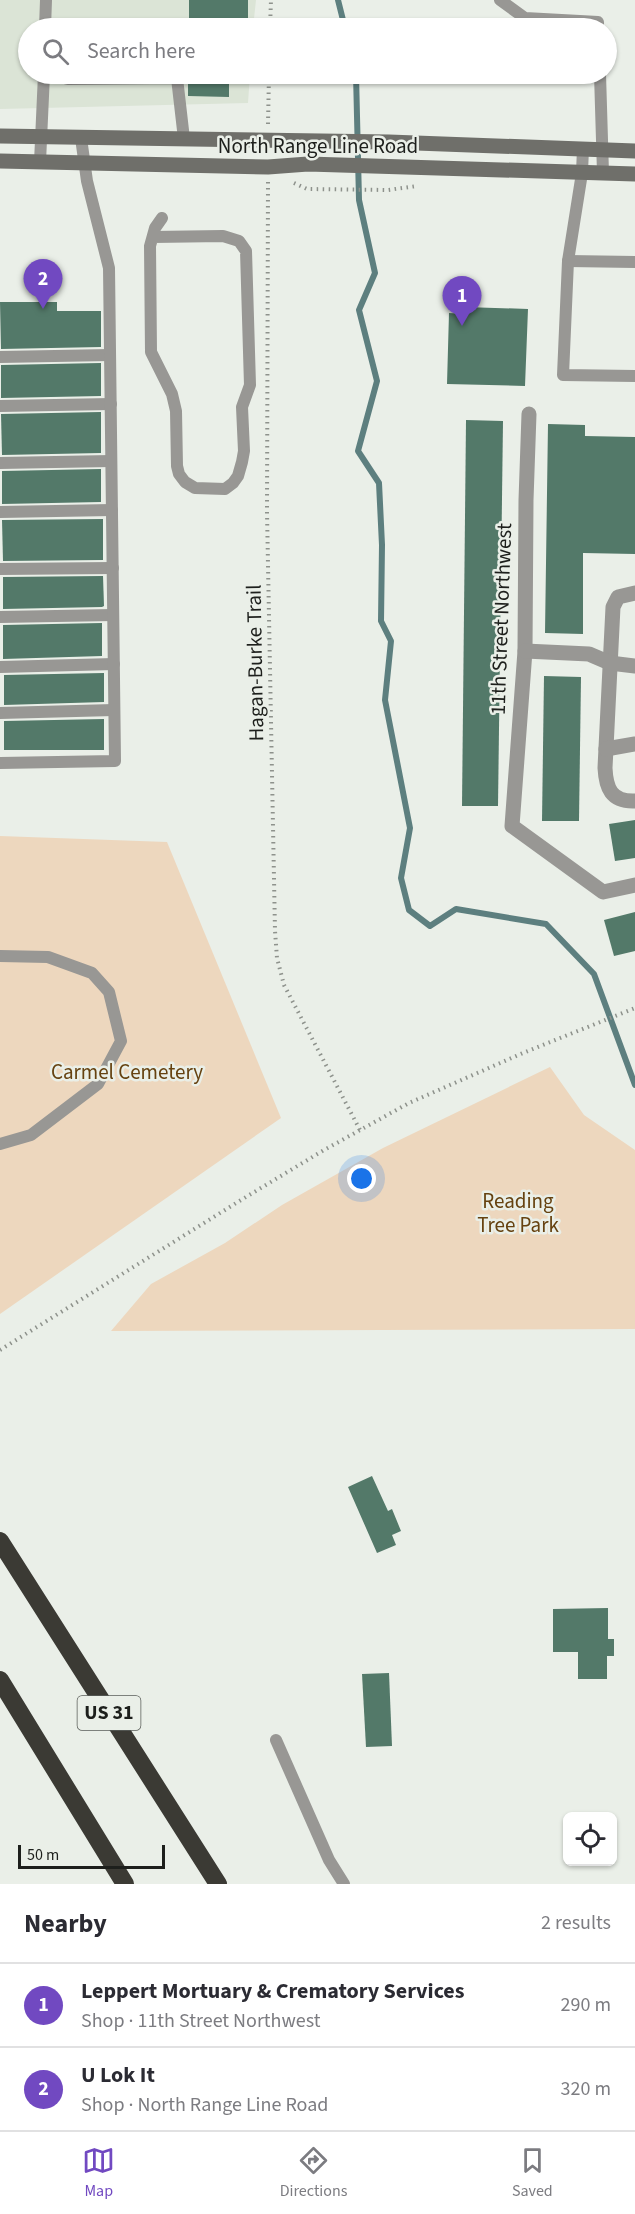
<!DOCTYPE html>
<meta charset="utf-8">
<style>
:root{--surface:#fff;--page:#f7f7f7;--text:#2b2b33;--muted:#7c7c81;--line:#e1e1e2;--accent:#7149c1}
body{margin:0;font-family:"Source Sans 3",sans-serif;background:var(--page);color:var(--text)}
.controls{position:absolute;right:18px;bottom:18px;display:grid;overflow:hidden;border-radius:9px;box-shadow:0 2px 4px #0004}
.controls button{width:54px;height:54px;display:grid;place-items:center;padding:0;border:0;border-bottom:2px solid var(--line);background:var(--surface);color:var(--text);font:30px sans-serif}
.scale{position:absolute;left:18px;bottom:15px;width:147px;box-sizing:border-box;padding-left:6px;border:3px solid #1d1f1c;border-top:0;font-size:16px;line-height:21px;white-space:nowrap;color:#1d1f1c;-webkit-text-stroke:4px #eaefe8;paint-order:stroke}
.you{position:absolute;left:362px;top:1179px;width:21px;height:21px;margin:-15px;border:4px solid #fff;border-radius:50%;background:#1a73e8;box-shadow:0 0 0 9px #1a73e833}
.badge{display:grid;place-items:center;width:39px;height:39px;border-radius:50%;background:var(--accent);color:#fff;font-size:20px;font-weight:700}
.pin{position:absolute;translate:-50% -50px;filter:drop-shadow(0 2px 3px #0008)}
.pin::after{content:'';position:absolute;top:32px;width:21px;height:18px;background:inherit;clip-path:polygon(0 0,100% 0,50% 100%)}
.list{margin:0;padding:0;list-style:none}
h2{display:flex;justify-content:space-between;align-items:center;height:78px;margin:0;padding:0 24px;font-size:26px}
h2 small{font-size:20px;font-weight:400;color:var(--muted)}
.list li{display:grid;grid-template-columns:39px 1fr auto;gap:18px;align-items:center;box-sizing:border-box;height:84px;padding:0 24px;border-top:2px solid var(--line)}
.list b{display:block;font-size:22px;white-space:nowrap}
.list p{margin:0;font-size:20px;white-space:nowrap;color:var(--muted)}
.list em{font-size:20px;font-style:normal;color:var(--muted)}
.icon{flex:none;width:33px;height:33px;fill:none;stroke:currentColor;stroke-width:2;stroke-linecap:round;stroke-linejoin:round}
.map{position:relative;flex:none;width:635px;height:1884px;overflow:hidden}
.search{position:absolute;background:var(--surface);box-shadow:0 2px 4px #0004;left:18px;right:18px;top:18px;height:66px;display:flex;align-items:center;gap:15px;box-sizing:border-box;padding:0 21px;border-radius:33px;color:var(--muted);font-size:22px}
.sheet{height:246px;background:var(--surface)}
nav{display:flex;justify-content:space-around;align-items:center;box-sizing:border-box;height:84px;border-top:2px solid var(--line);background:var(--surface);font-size:16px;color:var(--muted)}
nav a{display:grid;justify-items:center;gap:3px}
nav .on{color:var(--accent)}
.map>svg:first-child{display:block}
.built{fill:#dbe4d6}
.green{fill:#edd7be}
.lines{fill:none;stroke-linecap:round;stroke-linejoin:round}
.stream{stroke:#5d7f7f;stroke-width:6}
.building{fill:#537969}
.path{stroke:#8e928c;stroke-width:4;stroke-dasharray:1.5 4.5;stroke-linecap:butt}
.service{stroke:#989794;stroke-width:12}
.minor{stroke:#989794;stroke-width:15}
.secondary{stroke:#6f6f6a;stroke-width:15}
.motorway{stroke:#3b3a34;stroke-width:18}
.labels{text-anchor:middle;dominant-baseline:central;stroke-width:5;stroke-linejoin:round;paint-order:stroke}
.shield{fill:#eaefe8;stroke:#5a5d59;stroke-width:1.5}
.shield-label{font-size:20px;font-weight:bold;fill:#1d1f1c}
.street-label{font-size:21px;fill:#1d1f1c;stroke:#eaefe8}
.park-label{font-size:21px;fill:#664210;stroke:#eaefe8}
</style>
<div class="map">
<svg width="635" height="1884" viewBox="0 0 635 1884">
<rect width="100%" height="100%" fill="#eaefe8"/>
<!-- built -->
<polygon class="built" points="0,0 256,0 253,28 28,28 28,74 250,74 248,103 0,109"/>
<!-- green -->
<g class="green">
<polygon points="0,836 167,842 281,1118 0,1314"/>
<polygon points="550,1067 584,1115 635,1150 635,1329 111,1331 151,1284 225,1243 282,1205 383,1148"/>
</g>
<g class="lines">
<!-- stream -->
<g class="stream">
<polyline points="338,0 345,28"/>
<polyline points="356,74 359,200 375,273 359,310 377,381 358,451 379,483 382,545 381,621 391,641 385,700 410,828 401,878 409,910 430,926 456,909 546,924 594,974 635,1085"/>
</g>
</g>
<!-- building -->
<g class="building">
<rect x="189" y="0" width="59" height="28"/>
<polygon points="188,74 229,74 229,97 188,96"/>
<polygon points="0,302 57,302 57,311 101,311 101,347 1,349"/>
<polygon points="465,307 528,309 525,386 447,384 449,313 465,314"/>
<polygon points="101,363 101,396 1,398 1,365"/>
<polygon points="101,412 101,453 2,455 1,414"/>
<polygon points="466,420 503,421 498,806 462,806"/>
<polygon points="548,424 585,425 585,436 635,437 635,554 583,553 583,634 545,633"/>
<polygon points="101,469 101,502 2,504 2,471"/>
<polygon points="103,519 103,560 3,561 2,520"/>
<polygon points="103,576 104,606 102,607 3,609 3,577"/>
<polygon points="102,623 102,656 3,659 3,625"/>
<polygon points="104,673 104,702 4,705 4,675"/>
<polygon points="544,676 581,677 579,821 542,821"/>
<polygon points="104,719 104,750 4,750 4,721"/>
<polygon points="635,820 635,858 615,861 609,824"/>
<polygon points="635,912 635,951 614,956 604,920"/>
<polygon points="372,1476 388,1511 392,1509 401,1531 392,1535 396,1545 377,1553 348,1487"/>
<polygon points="608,1608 608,1639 614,1639 614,1656 607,1656 607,1679 578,1679 578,1652 553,1652 553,1609"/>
<polygon points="389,1673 392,1746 366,1747 362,1674"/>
</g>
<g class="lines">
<!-- path -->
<g class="path">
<polyline points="270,28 271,0"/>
<polyline points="268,124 269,74"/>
<polyline points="268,182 267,512 275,931 277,958 284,985 360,1130"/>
<polyline points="294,183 307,189 388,190 417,186"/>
<polyline points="0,1350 241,1200 324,1150 409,1103 523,1053 635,1008"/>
</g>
<!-- service -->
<g class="service">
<polyline points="500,0 525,18 598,22 598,28"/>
<polyline points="45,28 46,0"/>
<polyline points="47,74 68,79 177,78 184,139"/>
<polyline points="600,74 603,173"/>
<polyline points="583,148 582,173 568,261 563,375 635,376"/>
<polyline points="40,162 44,74"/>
<polyline points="153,237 223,236 239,241 246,251 250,385 242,407 244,451 242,462 238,476 233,483 225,489 195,488 185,482 179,474 177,466 176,411 172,394 151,352 150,246 155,228 162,218"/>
<polyline points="568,261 635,262"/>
<polyline points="0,357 110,355"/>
<polyline points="0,406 111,404"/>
<polyline points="0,463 111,461"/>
<polyline points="0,512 112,510"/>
<polyline points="0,569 113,568"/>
<polyline points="0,617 113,615"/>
<polyline points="0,667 114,664"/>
<polyline points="0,713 114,710"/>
<polyline points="0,763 115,761 109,268 87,181 81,138"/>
<polyline points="0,956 48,957 92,973 109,992 121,1041 98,1084 31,1135 0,1144"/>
<polyline points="276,1740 329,1860 344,1884"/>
</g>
<!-- minor -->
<g class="minor">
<polyline points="529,414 526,500 525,651 512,826 603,892 635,885"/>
<path d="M635 593 618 597 613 607 605 768C606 788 611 802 635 801"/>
<polyline points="525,651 589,654 610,663 635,666"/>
<polyline points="606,749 635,744"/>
</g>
<!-- secondary -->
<g class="secondary">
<polyline points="0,136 389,142 635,151"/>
<polyline points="0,161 268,167 308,164 635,174"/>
</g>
<!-- motorway -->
<g class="motorway">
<polyline points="0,1541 218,1884"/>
<polyline points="0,1680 125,1884"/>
</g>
</g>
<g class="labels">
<!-- shield labels -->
<rect class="shield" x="77.5" y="1696" width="63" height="34" rx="4.5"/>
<g class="shield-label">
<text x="109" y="1713">US 31</text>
</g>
<!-- street labels -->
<g class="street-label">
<text x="318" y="146">North Range Line Road</text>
<text transform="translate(501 619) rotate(-88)">11th Street Northwest</text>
<text transform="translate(255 663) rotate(-91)">Hagan-Burke Trail</text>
</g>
<!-- park labels -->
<g class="park-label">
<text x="127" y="1072">Carmel Cemetery</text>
<text x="518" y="1201">Reading<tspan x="518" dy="24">Tree Park</tspan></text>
</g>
</g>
</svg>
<div class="controls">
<button><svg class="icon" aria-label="locate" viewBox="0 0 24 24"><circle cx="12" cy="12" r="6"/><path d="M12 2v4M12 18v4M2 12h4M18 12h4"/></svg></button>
</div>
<div class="scale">50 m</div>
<div class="you"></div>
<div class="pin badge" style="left:462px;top:326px">1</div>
<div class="pin badge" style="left:43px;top:309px">2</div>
<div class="search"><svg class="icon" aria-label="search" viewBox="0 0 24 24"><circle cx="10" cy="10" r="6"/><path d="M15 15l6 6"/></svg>Search here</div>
</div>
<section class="sheet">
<h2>Nearby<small>2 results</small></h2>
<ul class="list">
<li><span class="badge">1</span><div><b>Leppert Mortuary &amp; Crematory Services</b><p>Shop · 11th Street Northwest</p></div><em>290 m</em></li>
<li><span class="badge">2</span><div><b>U Lok It</b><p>Shop · North Range Line Road</p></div><em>320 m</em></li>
</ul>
</section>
<nav>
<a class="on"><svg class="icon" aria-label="map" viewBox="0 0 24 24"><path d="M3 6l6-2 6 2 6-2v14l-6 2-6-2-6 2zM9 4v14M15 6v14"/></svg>Map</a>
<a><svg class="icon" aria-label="directions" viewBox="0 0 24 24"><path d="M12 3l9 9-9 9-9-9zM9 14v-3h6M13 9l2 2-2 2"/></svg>Directions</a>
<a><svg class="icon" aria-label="saved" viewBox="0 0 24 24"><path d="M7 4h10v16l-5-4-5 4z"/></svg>Saved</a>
</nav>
